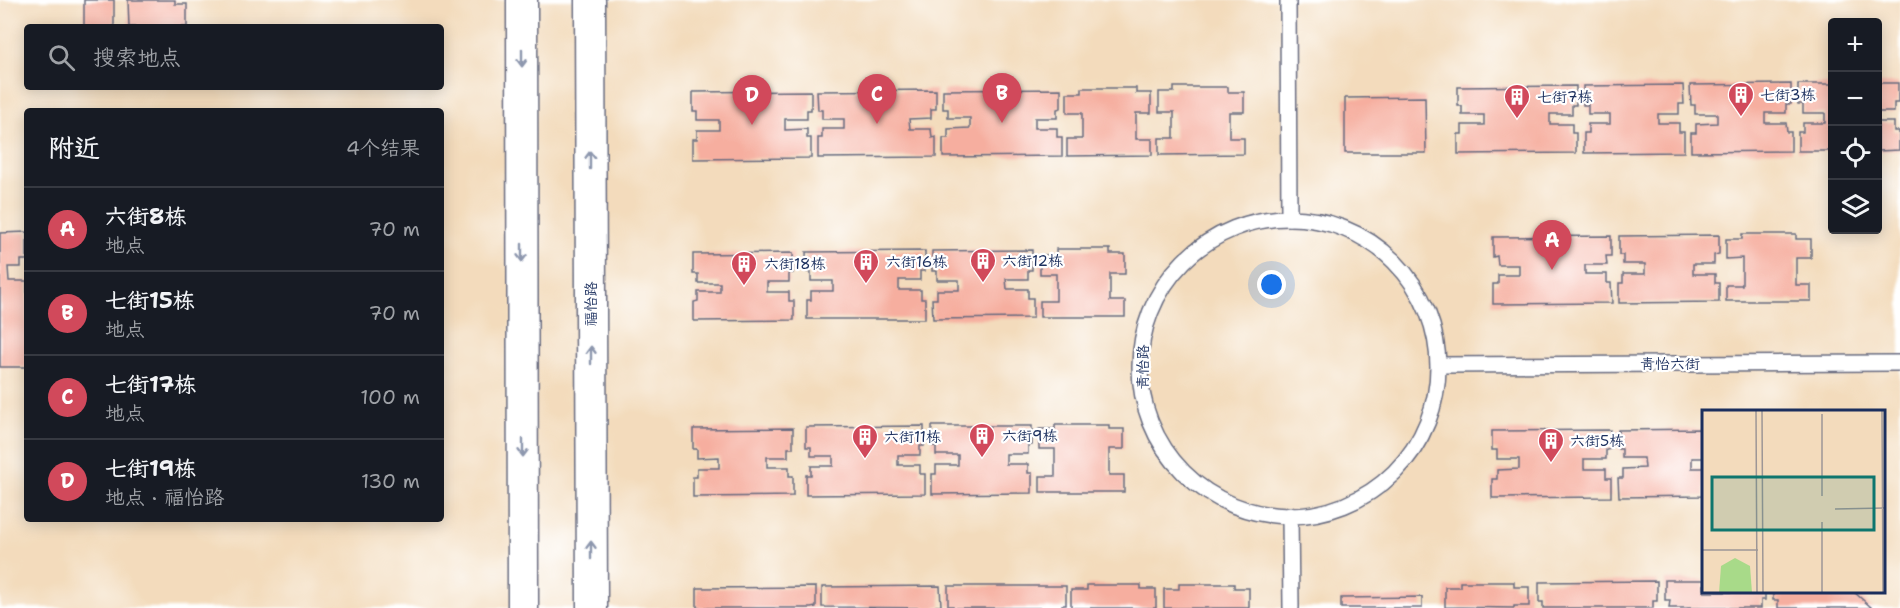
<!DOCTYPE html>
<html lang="zh">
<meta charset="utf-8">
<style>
:root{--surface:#171b24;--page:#20242c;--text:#f1f3f6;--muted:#9ea1a6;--line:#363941;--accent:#d1495b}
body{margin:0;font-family:"Shantell Sans","LXGW WenKai TC",sans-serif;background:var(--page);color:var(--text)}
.controls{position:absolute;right:18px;top:18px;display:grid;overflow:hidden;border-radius:6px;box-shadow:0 3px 15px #0003}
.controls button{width:54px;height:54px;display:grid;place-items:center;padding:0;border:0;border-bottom:2px solid var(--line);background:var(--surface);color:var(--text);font:30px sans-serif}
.you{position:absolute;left:1272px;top:285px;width:21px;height:21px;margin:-15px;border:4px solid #fff;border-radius:50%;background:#1a73e8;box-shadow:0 0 0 9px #1a73e833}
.badge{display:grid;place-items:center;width:39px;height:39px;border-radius:50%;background:var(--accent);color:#fff;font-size:20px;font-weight:700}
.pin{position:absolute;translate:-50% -50px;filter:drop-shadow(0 2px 3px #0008)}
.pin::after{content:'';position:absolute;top:32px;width:21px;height:18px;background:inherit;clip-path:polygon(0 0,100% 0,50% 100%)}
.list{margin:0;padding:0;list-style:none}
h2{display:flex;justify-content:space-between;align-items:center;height:78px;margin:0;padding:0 24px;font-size:26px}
h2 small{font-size:20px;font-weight:400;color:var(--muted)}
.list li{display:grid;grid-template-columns:39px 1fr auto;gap:18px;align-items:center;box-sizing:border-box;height:84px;padding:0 24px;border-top:2px solid var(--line)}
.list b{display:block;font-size:22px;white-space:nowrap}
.list p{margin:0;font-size:20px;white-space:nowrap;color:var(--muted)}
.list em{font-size:20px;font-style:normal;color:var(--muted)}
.icon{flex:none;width:33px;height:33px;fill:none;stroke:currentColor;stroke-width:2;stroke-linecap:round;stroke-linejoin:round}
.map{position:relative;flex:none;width:1900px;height:608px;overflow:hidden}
.search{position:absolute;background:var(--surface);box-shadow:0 3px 15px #0003;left:24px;top:24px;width:420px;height:66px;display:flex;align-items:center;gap:15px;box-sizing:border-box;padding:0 21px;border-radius:6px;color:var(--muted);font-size:22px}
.panel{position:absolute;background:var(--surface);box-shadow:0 3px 15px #0003;left:24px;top:108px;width:420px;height:414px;border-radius:6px}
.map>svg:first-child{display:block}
.building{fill:#f6ae9f}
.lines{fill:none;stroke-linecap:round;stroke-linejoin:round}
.lane-casing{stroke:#676b7f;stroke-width:18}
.street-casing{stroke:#676b7f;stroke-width:33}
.lane{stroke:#fff;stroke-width:15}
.street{stroke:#fff;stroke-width:30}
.oneway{stroke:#8d97ae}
.labels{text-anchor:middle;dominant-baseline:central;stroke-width:4.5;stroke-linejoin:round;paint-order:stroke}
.poi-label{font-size:15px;fill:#1b2f5e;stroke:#fff;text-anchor:start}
.street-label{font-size:15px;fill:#1b2f5e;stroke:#fff}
.inset-road{fill:none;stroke:#9d9696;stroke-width:1.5}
.view{fill:#0f766e;fill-opacity:0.15;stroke:#0f766e;stroke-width:3}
.inset-edge{fill:none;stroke:#1b2f5e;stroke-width:3}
</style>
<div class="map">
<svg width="1900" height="608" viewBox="0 0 1900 608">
<rect width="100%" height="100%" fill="#fff"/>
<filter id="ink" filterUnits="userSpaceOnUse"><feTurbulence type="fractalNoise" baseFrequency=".0167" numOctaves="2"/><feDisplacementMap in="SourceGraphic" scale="12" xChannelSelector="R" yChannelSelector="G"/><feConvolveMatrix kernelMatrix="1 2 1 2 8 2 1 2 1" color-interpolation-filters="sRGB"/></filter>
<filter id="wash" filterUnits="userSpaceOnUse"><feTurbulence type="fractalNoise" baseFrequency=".008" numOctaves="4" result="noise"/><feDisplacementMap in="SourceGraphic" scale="24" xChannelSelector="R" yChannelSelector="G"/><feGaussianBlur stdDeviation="1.35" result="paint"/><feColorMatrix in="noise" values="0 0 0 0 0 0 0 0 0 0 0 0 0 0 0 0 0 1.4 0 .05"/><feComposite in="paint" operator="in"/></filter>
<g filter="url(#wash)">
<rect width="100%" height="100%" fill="#f3dbbc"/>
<g id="blocks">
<!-- building -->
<g class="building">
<rect x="84" y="0" width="30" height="27"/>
<polygon points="128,0 175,0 175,4 187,4 187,27 129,27"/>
<polygon points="1878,83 1898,83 1898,103 1894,103 1894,112 1878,112"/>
<polygon points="1791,84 1791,104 1786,104 1786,113 1765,113 1765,123 1786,123 1787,132 1791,132 1791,151 1691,152 1691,133 1696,133 1696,124 1717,123 1717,114 1695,114 1695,105 1691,105 1690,85"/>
<polygon points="1798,84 1832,84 1832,151 1798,151 1798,132 1803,132 1803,123 1825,123 1825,113 1803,113 1803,104 1798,104"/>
<polygon points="1683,85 1684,104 1679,104 1679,114 1658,114 1658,123 1679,123 1679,132 1684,132 1684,152 1584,153 1584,133 1588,133 1588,124 1610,124 1610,114 1588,114 1588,105 1583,105 1583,86"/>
<polygon points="1576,86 1576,105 1572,105 1572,114 1550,114 1550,124 1572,124 1572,133 1576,133 1576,153 1458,154 1458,134 1462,134 1462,125 1484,125 1484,115 1462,115 1462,106 1458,106 1458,87"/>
<polygon points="1174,87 1228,87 1228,92 1244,92 1244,112 1229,112 1229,138 1244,138 1244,154 1159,155 1159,138 1174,138 1174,112 1159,112 1159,92 1174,92"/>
<polygon points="1082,88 1136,88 1136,93 1151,93 1151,113 1136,113 1136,139 1152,139 1152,155 1067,156 1067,139 1082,139 1082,113 1067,113 1067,93 1082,93"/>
<polygon points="1061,89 1061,108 1057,109 1057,118 1035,118 1035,128 1057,128 1057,137 1062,137 1062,156 943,157 943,138 948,138 948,129 970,128 970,118 948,118 948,109 943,109 943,90"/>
<polygon points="936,90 936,109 931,109 931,118 909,119 910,129 931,129 932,138 936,137 936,157 818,158 818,138 822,138 822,129 844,129 844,119 822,119 822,110 818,110 817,91"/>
<polygon points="811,91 811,110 807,110 807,119 785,119 785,130 807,129 807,138 811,138 811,158 693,159 693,139 697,139 697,130 719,130 719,120 697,120 697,111 693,111 693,92"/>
<polygon points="1425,97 1426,153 1345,153 1345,98"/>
<polygon points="1878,122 1894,122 1894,131 1899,131 1899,150 1878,151"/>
<polygon points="27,232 27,260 21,260 21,267 8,267 9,281 27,281 27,367 0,367 0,233"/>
<polygon points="1742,234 1796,234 1796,239 1811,239 1811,258 1796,258 1796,285 1811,285 1811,301 1726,301 1726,285 1742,285 1742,258 1726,259 1726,239 1742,239"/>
<polygon points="1719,235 1719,254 1714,255 1714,264 1693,264 1693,274 1715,274 1715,283 1719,283 1719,302 1619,303 1619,283 1623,283 1623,274 1645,274 1645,264 1623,264 1623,255 1619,255 1619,236"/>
<polygon points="1611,236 1611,256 1606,256 1607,265 1585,265 1585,274 1607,274 1607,283 1611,283 1612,303 1493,304 1493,284 1498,284 1498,275 1519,275 1519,265 1498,265 1497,256 1493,257 1493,237"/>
<polygon points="1056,249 1110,249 1110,254 1125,254 1125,274 1110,274 1110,301 1125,301 1125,317 1040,317 1040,301 1056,301 1056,274 1040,274 1040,255 1056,255"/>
<polygon points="1032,250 1032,270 1028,270 1028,279 1006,279 1007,289 1028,289 1028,298 1033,298 1033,318 933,319 932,299 937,299 937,290 959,290 959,280 937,280 937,271 932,271 932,251"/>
<polygon points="925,251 925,271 920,271 920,280 899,280 899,290 921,290 921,299 925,299 925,319 807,319 807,300 811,300 811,291 833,291 833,281 811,281 811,272 807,272 806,252"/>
<polygon points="793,253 793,273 789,273 789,282 767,282 767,292 789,292 789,301 794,301 794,320 694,321 694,302 698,301 698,292 720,292 720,283 698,283 698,274 693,274 693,254"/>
<polygon points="1055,425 1109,425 1109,429 1124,429 1124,449 1109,449 1109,475 1124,475 1124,492 1040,492 1040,476 1055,476 1055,449 1039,449 1039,429 1055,429"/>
<polygon points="924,426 924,446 920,446 920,455 898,455 898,465 920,465 920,474 925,474 925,494 806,495 806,475 811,475 811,466 833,466 833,456 811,456 811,447 806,447 806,427"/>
<polygon points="932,426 1032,426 1032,445 1028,445 1028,454 1006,454 1006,464 1028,464 1028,473 1032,473 1032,493 932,494 932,474 936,474 936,465 958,465 958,455 936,455 936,446 932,446"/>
<polygon points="793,428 793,448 788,448 788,457 767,457 767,467 789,467 789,476 793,476 793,496 693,497 693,477 697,477 697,468 719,468 719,457 697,458 697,449 693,449 693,429"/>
<polygon points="1704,429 1704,458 1692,458 1692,468 1704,468 1704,496 1619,497 1618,478 1623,478 1623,469 1645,468 1644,458 1622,458 1622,449 1618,449 1618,430"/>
<polygon points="1610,430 1611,449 1606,450 1606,459 1584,459 1584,469 1606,469 1606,478 1611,478 1611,497 1492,498 1492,479 1497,479 1497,470 1519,469 1519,459 1497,459 1497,450 1492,450 1492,431"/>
<polygon points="1665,580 1704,580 1704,592 1765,592 1765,600 1761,600 1761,608 1669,608 1670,600 1665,600"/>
<polygon points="1657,581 1657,601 1653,601 1653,608 1543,608 1543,602 1539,602 1539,582"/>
<polygon points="1460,582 1514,582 1514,587 1529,587 1529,606 1514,606 1514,608 1445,607 1445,587 1460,587"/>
<polygon points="1179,584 1234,584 1234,588 1249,588 1249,608 1164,608 1164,589 1179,589"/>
<polygon points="1087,585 1141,585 1141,589 1156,589 1156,608 1071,608 1071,590 1087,590"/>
<polygon points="940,586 941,606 936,606 936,608 822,607 822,587"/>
<polygon points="948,586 1066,586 1066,605 1062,605 1062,608 953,608 953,606 948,606"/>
<polygon points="816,587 816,607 811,608 697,608 697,588"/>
<polygon points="1773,592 1854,592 1872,608 1778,608 1778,600 1773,600"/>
<polygon points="1422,597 1422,608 1341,608 1341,598"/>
</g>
</g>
</g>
<g filter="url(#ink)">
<use href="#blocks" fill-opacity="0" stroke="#676b7f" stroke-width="1.5"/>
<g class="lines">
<defs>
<g id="lane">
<polyline points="1288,0 1289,218"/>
<circle cx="1289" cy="367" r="149"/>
<polyline points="1439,365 1900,363"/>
<polyline points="1290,515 1291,608"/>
</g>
<g id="street">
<polyline points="522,0 523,608"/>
<polyline points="590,0 592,608"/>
</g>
</defs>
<!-- lane casing -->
<use href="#lane" class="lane-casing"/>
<!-- street casing -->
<use href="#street" class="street-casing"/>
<!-- lane -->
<use href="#lane" class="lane"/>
<!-- street -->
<use href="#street" class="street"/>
</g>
<!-- one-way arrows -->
<defs><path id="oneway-shaft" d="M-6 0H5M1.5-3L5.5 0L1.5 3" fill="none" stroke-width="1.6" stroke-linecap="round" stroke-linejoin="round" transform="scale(1.5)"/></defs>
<g class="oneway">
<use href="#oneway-shaft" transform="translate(522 58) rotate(90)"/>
<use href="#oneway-shaft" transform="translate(590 160) rotate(-90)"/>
<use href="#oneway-shaft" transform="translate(522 253) rotate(90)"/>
<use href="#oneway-shaft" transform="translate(591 355) rotate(-90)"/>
<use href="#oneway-shaft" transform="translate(523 448) rotate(90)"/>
<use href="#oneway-shaft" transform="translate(591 550) rotate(-90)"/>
</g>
</g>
<!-- icons -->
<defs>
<symbol id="building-pin" viewBox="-11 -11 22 30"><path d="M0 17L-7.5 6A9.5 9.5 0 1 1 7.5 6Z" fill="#d1495b" stroke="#fff"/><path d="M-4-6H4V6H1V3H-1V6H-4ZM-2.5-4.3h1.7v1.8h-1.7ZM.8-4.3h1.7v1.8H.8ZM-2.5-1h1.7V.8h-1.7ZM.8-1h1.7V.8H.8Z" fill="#fff"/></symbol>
</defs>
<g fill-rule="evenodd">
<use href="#building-pin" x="1726" y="80" width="30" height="40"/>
<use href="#building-pin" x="1502" y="82" width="30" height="40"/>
<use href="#building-pin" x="968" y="246" width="30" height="40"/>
<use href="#building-pin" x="851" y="247" width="30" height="40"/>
<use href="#building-pin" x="729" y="249" width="30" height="40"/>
<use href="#building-pin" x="967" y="421" width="30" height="40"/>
<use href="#building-pin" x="850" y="422" width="30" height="40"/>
<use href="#building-pin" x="1536" y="426" width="30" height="40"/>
</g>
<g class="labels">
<!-- poi labels -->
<g class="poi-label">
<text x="1760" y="95">七街3栋</text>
<text x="1537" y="97">七街7栋</text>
<text x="1002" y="261">六街12栋</text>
<text x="886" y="262">六街16栋</text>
<text x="764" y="264">六街18栋</text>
<text x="1002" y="436">六街9栋</text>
<text x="884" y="437">六街11栋</text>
<text x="1570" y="441">六街5栋</text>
</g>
<!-- street labels -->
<g class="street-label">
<text transform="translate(591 304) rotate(-90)">福怡路</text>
<text x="1670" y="364">青怡六街</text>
<text transform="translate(1143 367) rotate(-90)">青怡路</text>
</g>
</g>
<!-- overview -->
<g transform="translate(1702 410)">
<rect width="183" height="183" fill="#f3dbbc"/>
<path d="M33 148 48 156 50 183H17L19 156Z" fill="#a8da89"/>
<path class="inset-road" d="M54 0 55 183M60 0 61 183M180 0 181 183M120 4V86M133 99 183 98M120 112V183M0 140H56"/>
<path class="view" d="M10 67H172V120H10Z"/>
<rect width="183" height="183" class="inset-edge"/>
</g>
</svg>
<div class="controls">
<button>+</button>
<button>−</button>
<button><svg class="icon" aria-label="locate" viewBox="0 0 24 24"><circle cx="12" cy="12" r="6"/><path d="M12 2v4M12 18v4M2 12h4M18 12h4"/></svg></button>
<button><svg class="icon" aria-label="layers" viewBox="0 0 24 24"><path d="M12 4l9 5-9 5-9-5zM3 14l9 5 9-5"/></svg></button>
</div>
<div class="you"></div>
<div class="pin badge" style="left:1552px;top:270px">A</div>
<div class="pin badge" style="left:1002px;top:123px">B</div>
<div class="pin badge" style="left:877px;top:124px">C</div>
<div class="pin badge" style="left:752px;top:125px">D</div>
<div class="search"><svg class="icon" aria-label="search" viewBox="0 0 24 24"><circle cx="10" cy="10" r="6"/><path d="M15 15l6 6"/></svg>搜索地点</div>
<section class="panel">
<h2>附近<small>4个结果</small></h2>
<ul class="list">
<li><span class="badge">A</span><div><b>六街8栋</b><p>地点</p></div><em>70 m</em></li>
<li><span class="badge">B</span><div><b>七街15栋</b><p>地点</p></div><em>70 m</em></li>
<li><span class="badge">C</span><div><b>七街17栋</b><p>地点</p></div><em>100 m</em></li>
<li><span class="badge">D</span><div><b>七街19栋</b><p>地点 · 福怡路</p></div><em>130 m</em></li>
</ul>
</section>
</div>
